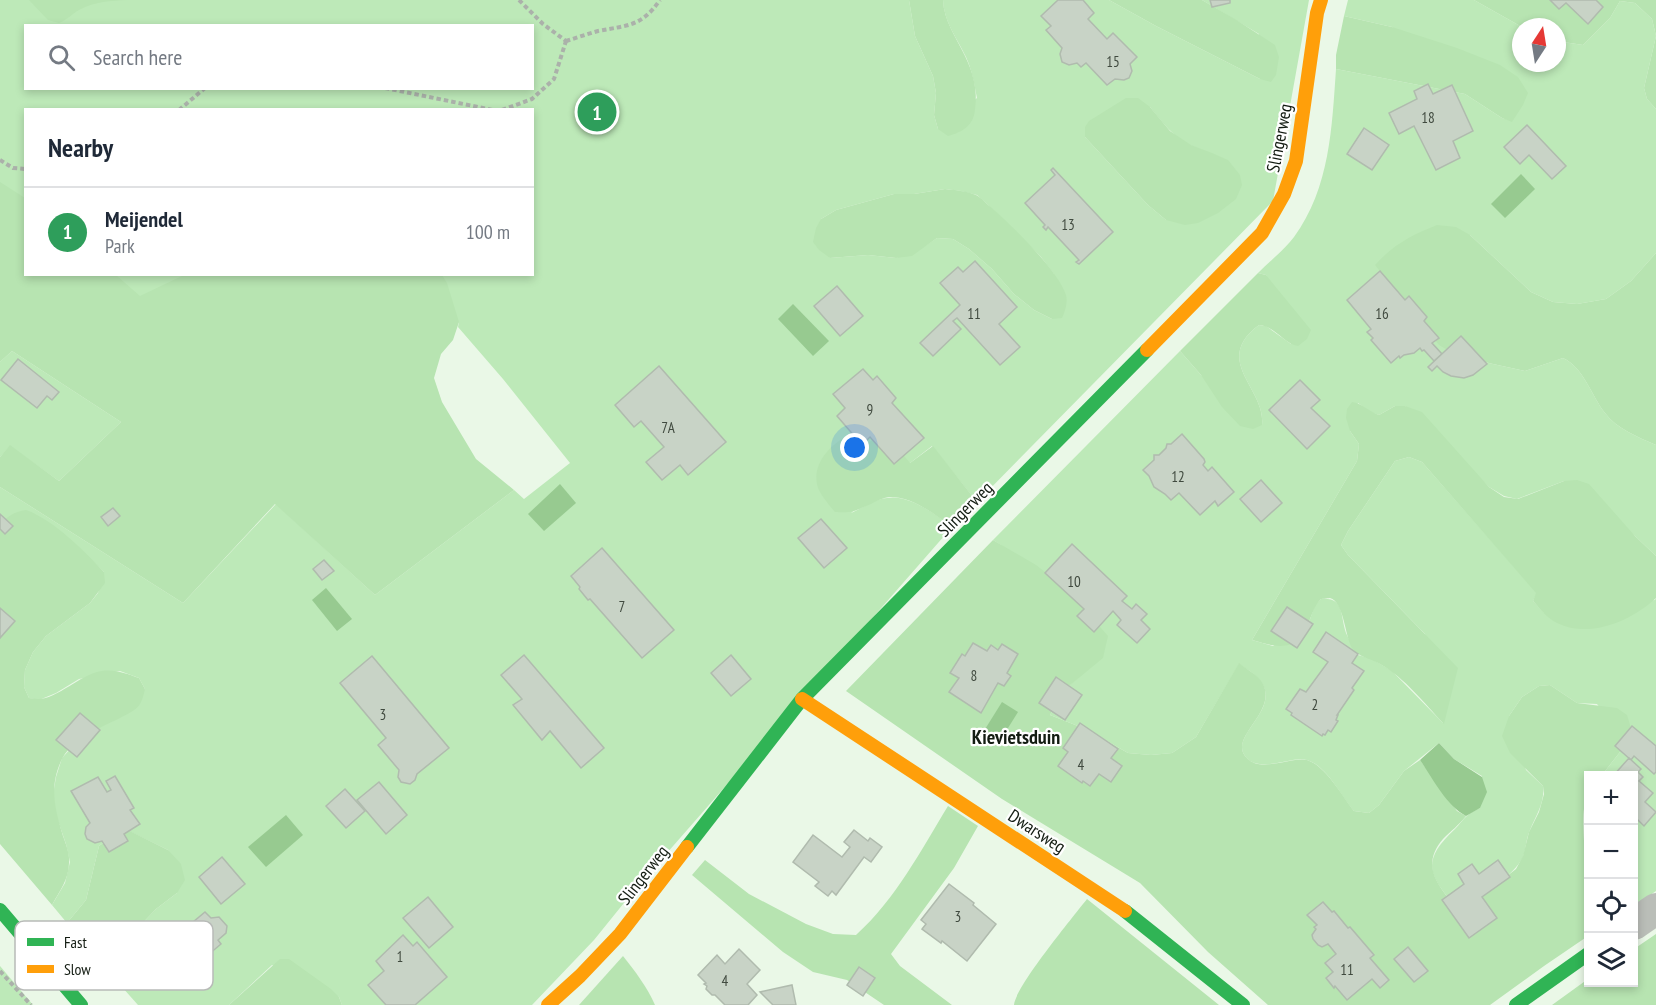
<!DOCTYPE html>
<meta charset="utf-8">
<style>
:root{--surface:#fff;--page:#f6f6f7;--text:#1f2937;--muted:#747a83;--line:#e0e1e3;--accent:#5e695d}
body{margin:0;font-family:"PT Sans Narrow",sans-serif;background:var(--page);color:var(--text)}
.controls{position:absolute;right:18px;bottom:18px;display:grid;overflow:hidden;border-radius:0px;box-shadow:0 3px 9px #0003}
.controls button{width:54px;height:54px;display:grid;place-items:center;padding:0;border:0;border-bottom:2px solid var(--line);background:var(--surface);color:var(--text);font:30px sans-serif}
.compass{position:absolute;left:1512px;top:18px;width:54px;height:54px;border-radius:50%;background:var(--surface);box-shadow:0 3px 9px #0003;rotate:12deg}
.you{position:absolute;left:855px;top:448px;width:21px;height:21px;margin:-15px;border:4px solid #fff;border-radius:50%;background:#1a73e8;box-shadow:0 0 0 9px #1a73e833}
.badge{display:grid;place-items:center;width:39px;height:39px;border-radius:50%;background:var(--accent);color:#fff;font-size:20px;font-weight:700}
.pin{position:absolute;translate:-50% -50%;border:3px solid #fff;box-shadow:0 2px 6px #0006}
.list{margin:0;padding:0;list-style:none}
h2{display:flex;justify-content:space-between;align-items:center;height:78px;margin:0;padding:0 24px;font-size:26px}
h2 small{font-size:20px;font-weight:400;color:var(--muted)}
.list li{display:grid;grid-template-columns:39px 1fr auto;gap:18px;align-items:center;box-sizing:border-box;height:90px;padding:0 24px;border-top:2px solid var(--line)}
.list b{display:block;font-size:22px;white-space:nowrap}
.list p{margin:0;font-size:20px;white-space:nowrap;color:var(--muted)}
.list em{font-size:20px;font-style:normal;color:var(--muted)}
.icon{flex:none;width:33px;height:33px;fill:none;stroke:currentColor;stroke-width:2;stroke-linecap:round;stroke-linejoin:round}
.map{position:relative;flex:none;width:1656px;height:1005px;overflow:hidden}
.search{position:absolute;background:var(--surface);box-shadow:0 3px 9px #0003;left:24px;top:24px;width:510px;height:66px;display:flex;align-items:center;gap:15px;box-sizing:border-box;padding:0 21px;border-radius:0px;color:var(--muted);font-size:22px}
.panel{position:absolute;background:var(--surface);box-shadow:0 3px 9px #0003;left:24px;top:108px;width:510px;height:168px;border-radius:0px}
.map>svg:first-child{display:block}
.green{fill:#bde9b8;fill-rule:evenodd}
.forest{fill:#b7e4b1}
.water{fill:#97ca90}
.building{fill:#c8d3c6;stroke:#b0bbae;stroke-width:1.5}
.lines{fill:none;stroke-linecap:round;stroke-linejoin:round}
.path{stroke:#abb1aa;stroke-width:4;stroke-dasharray:4.5 3;stroke-linecap:butt}
.street{stroke:#babeb8;stroke-width:32}
.fast{stroke:#30b455;stroke-width:14}
.slow{stroke:#ff9f0a;stroke-width:14}
.labels{text-anchor:middle;dominant-baseline:central;stroke-width:4.5;stroke-linejoin:round;paint-order:stroke}
.number-label{font-size:15px;fill:#404a3f}
.street-label{font-size:18px;fill:#131c12;stroke:#fff}
.neighbourhood-label{font-size:20px;font-weight:bold;fill:#131c12;stroke:#fff}
.key{fill:#fff;stroke:#b8bbb8;stroke-width:1.5}
.key-label{font-size:16px;fill:#131c12}
</style>
<div class="map">
<svg width="1656" height="1005" viewBox="0 0 1656 1005">
<rect width="100%" height="100%" fill="#eaf8e7"/>
<!-- green -->
<g class="green">
<path d="M0 0H909L915 36 933 76 936 93 934 115 938 129 977 98C974 83 972 70 966 57 957 38 944 22 943 0H1109L1156 26 1260 79 1259 34 1202 0H1309L1273 201 977 502 932 446 910 463 851 513C862 508 875 499 887 498 909 494 935 514 952 527L632 893 594 940 532 1005H342L339 997 272 965 229 1005H138L106 969 136 930 156 909 177 893 168 850 123 828 99 846 86 900 67 923 52 905 65 883 70 862 66 844 56 815 53 795 56 777 62 758 73 746 145 689 139 678 120 671 79 679 56 693 39 700 29 698 24 687 25 670 33 652 46 636 90 603 98 593 104 572 63 534 0 527V487L183 603 276 504 375 595 514 490 524 499 570 463 503 379 458 327 459 322 295 459 81 275 532 274V110H26L25 226 0 204ZM26 26H532V88H26ZM1150 107C1162 122 1174 138 1192 146 1204 151 1216 155 1228 161L1166 220 1148 205 1085 137ZM945 189 961 191 977 195 998 214 1041 257 1054 274 1052 319 1034 310 1014 294 992 269 969 249 953 239 937 238 925 246 896 258 868 255 830 258 821 219 836 210 894 194H914Z"/>
<path d="M1348 0H1474L1522 27 1521 63H1557V41L1583 45 1610 18 1620 1 1635 3 1652 19 1656 36 1644 88 1647 99 1656 109V253L1631 281 1606 299 1577 304 1553 302 1531 292 1470 235 1456 355 1493 364 1525 371 1563 358C1584 368 1591 395 1605 413 1617 429 1638 437 1656 445V556L1635 536 1564 481 1517 499 1504 496 1489 487 1405 406H1395L1379 415 1370 412 1358 403 1350 431 1359 444 1357 461 1252 640 1273 646 1309 622 1315 605 1321 599C1345 597 1340 616 1346 633 1349 640 1354 648 1358 655L1372 659 1392 671 1443 723 1425 634 1348 555 1341 545 1348 531 1395 461 1409 457 1422 462 1537 593 1533 601 1544 613 1655 600 1656 598V891L1634 906V776L1602 775 1627 743 1597 704 1577 703 1550 685 1539 686 1522 697 1509 716 1526 770 1543 786C1545 803 1536 815 1530 830 1526 839 1526 849 1523 857 1514 876 1477 899 1460 913 1433 878 1416 865 1455 829 1459 825 1463 819 1468 815 1471 812 1476 810 1480 808L1482 776 1454 759 1439 743 1404 771 1379 805 1369 813 1354 811C1341 796 1327 766 1307 760 1292 755 1259 775 1245 756 1230 736 1277 712 1263 685 1259 676 1247 669 1239 664L1196 737 1172 753 1151 755 1128 753 1088 730 1050 715 1063 691 1080 676 1001 545 993 540 1180 351 1201 375 1262 425C1266 388 1211 361 1259 325L1266 326 1291 344 1266 275 1258 273C1270 261 1284 250 1294 237 1330 188 1332 127 1336 69L1465 94 1502 118 1513 121 1392 27 1344 16Z"/>
<polygon points="12,351 121,422 59,481 10,446 0,457 0,362"/>
<path d="M1588 793V876C1583 855 1582 813 1588 793Z"/>
<polygon points="0,966 33,1005 0,1005"/>
</g>
<!-- forest -->
<g class="forest">
<path d="M29 0H128C110 1 96 1 79 10 72 14 67 20 59 23L48 20Z"/>
<path d="M909 0H943C944 21 956 37 965 56 973 72 978 91 975 109 974 125 963 132 948 136L938 129 934 115 936 93 933 76 915 36Z"/>
<polygon points="1109,0 1202,0 1235,19 1275,45 1279,57 1276,75 1271,82 1260,79 1156,26"/>
<polygon points="1474,0 1656,0 1656,109 1647,99 1644,88 1656,36 1652,19 1635,3 1620,1 1610,18 1583,45 1557,41 1557,27 1522,27"/>
<polygon points="1344,16 1392,27 1457,48 1500,65 1518,77 1528,93 1523,105 1512,122 1502,118 1465,94 1336,69 1336,55"/>
<polygon points="1126,98 1138,98 1150,107 1170,131 1191,145 1212,153 1228,160 1240,175 1242,185 1236,199 1218,213 1198,223 1185,225 1166,220 1148,205 1085,137 1085,127 1089,121"/>
<polygon points="0,182 25,198 26,274 116,275 140,296 184,275 442,275 447,283 459,322 453,340 441,354 434,378 442,402 476,459 514,490 375,595 275,504 183,603 0,487 0,457 10,445 59,481 121,422 12,351 0,362"/>
<path d="M945 189C955 190 967 191 976 195 982 198 986 204 991 207 1011 225 1058 270 1066 295 1068 303 1065 311 1062 318L1052 319 1034 310 1014 294 992 269 969 249 953 239 937 238 912 256 896 258 868 255 830 258 819 250 813 242 816 228 821 219 836 210 894 194H914Z"/>
<path d="M1437 225 1456 227 1470 235 1531 292 1553 302 1577 304 1606 299 1631 281 1656 253V445C1638 437 1617 429 1605 413 1591 395 1584 368 1563 358L1525 371 1493 364 1456 355 1439 345 1375 265C1394 244 1412 235 1437 225Z"/>
<path d="M1258 273 1266 275 1311 330 1307 339 1298 346C1283 343 1275 326 1259 325 1211 361 1266 388 1262 425L1253 429 1240 426 1222 407 1201 375 1180 351Z"/>
<path d="M1352 402C1362 403 1369 412 1379 415L1395 406H1405L1422 412 1489 487 1504 497 1518 499 1564 481 1577 480 1589 484 1635 536 1656 556V598C1631 621 1590 639 1557 623 1547 618 1540 609 1533 601L1536 593 1422 462 1409 457 1395 461 1348 531 1341 545 1348 555 1458 668 1444 724C1424 703 1405 678 1380 664 1370 658 1358 657 1352 648 1345 636 1344 602 1330 598 1330 598 1322 599 1321 599 1314 606 1312 615 1308 624 1305 628 1302 637 1298 640 1285 651 1266 644 1252 640L1357 461 1359 444 1350 431 1346 418 1347 409Z"/>
<path d="M883 431 910 463 933 446 977 502 952 527C934 514 912 496 889 497 883 498 876 501 871 504 853 511 855 513 835 512 829 505 822 497 818 488 811 466 828 447 845 437L860 450Z"/>
<path d="M26 510C54 520 84 551 104 572L105 583 90 603 46 636 33 652 25 670 24 687 29 698C32 698 35 699 38 699 58 699 80 674 102 671 115 669 127 674 139 678L145 689C144 693 143 698 141 702 138 710 127 714 120 718 100 728 71 739 61 761 49 788 55 809 63 836 66 844 70 855 69 863 69 879 59 892 52 905L0 844V527C6 516 14 512 26 510Z"/>
<path d="M993 540 1036 565 1067 589 1108 636 1103 658 1063 691 1050 715 1088 730 1128 753 1151 755 1172 753 1196 737 1239 663C1246 669 1259 675 1263 684 1277 712 1230 736 1245 756 1259 775 1291 756 1307 760 1326 766 1342 796 1354 811L1369 813 1379 805 1404 771 1420 760 1457 811 1466 816C1459 825 1451 831 1443 839 1418 868 1442 889 1460 913L1516 869 1523 856 1529 832 1539 812 1544 794 1543 786 1510 753 1502 736 1509 716 1522 697 1539 686 1550 685 1577 703 1617 708 1627 715 1631 728 1627 743 1602 775 1588 776C1588 787 1586 797 1584 809 1582 823 1585 861 1588 876V936L1544 966 1490 1005H1268L1208 952 1140 883 1002 799 846 691Z"/>
<path d="M948 806 978 826 954 868 891 954 900 966 952 1005H884L847 980 813 972 783 952 692 875 705 860 749 894 806 924 833 934 856 935C896 899 921 850 948 806Z"/>
<polygon points="124,828 168,850 181,864 185,880 177,893 156,909 136,930 106,969 67,923 86,900 99,846"/>
<path d="M1087 899 1219 1005H1014C1015 987 1073 917 1087 899Z"/>
<polygon points="1656,934 1656,1005 1552,1005 1588,979 1588,982 1634,982 1634,949"/>
<path d="M623 956C635 971 647 987 655 1005H579Z"/>
<polygon points="280,959 289,959 331,989 339,997 342,1005 229,1005"/>
</g>
<!-- water -->
<g class="water">
<polygon points="1521,174 1535,189 1505,218 1491,204"/>
<polygon points="793,304 829,341 813,356 778,319"/>
<polygon points="560,484 576,503 544,531 528,514"/>
<polygon points="326,588 352,619 337,631 312,600"/>
<polygon points="1002,702 1018,712 998,744 982,734"/>
<path d="M1439 743 1454 759 1482 777 1487 792 1480 808 1466 816C1446 805 1433 779 1420 760Z"/>
<polygon points="286,815 303,835 266,867 248,847"/>
</g>
<!-- building -->
<g class="building">
<polygon points="1058,0 1083,0 1094,13 1088,19 1107,39 1113,33 1137,57 1130,64 1132,71 1129,78 1124,80 1115,79 1107,85 1086,63 1081,67 1077,63 1069,65 1062,62 1060,54 1062,48 1046,30 1051,26 1041,16"/>
<polygon points="1210,0 1230,0 1230,3 1212,7"/>
<polygon points="1550,0 1596,0 1603,7 1588,24 1566,3 1559,9"/>
<polygon points="1428,84 1433,94 1452,85 1473,131 1453,141 1460,158 1436,170 1414,126 1399,134 1389,113 1417,99 1414,91"/>
<polygon points="1527,125 1566,166 1552,179 1529,155 1520,164 1504,147"/>
<polygon points="1364,128 1389,145 1372,170 1347,154"/>
<polygon points="1053,168 1113,232 1079,264 1076,262 1079,260 1048,227 1046,230 1043,227 1045,225 1025,203 1055,175 1051,170"/>
<polygon points="975,261 1017,307 999,324 1020,347 1000,365 957,318 953,321 961,329 933,356 920,343 960,305 940,283 958,267 963,272"/>
<polygon points="1380,271 1405,300 1409,296 1427,317 1424,321 1439,338 1432,343 1442,354 1434,361 1424,350 1422,351 1420,348 1414,353 1404,355 1400,358 1399,356 1391,363 1371,340 1373,338 1367,332 1371,329 1347,300"/>
<polygon points="837,286 863,316 840,336 814,306"/>
<polygon points="1461,336 1487,364 1473,375 1464,378 1451,376 1443,372 1437,366 1432,371 1428,367"/>
<polygon points="18,359 59,392 52,400 47,396 37,408 1,380"/>
<polygon points="659,366 726,442 688,475 680,465 662,480 646,462 664,447 641,421 634,427 615,405"/>
<polygon points="863,369 873,380 877,376 896,398 892,403 924,438 894,464 870,437 862,445 837,416 845,408 833,394"/>
<polygon points="1300,380 1320,400 1311,408 1330,426 1307,449 1269,410"/>
<polygon points="1182,434 1204,459 1205,462 1203,465 1208,471 1212,467 1234,492 1218,506 1215,501 1200,515 1179,493 1171,500 1165,494 1154,487 1149,476 1143,470 1154,460 1154,455 1159,455 1166,448 1167,444 1171,444"/>
<polygon points="1261,480 1282,503 1261,522 1240,499"/>
<polygon points="113,508 120,516 108,526 101,517"/>
<polygon points="0,514 13,526 5,534 0,529"/>
<polygon points="821,519 847,548 824,568 798,538"/>
<polygon points="1072,544 1127,596 1122,601 1132,609 1136,604 1147,614 1141,620 1150,629 1137,643 1117,625 1121,620 1113,611 1094,632 1077,616 1084,609 1045,573"/>
<polygon points="602,548 674,630 642,658 590,599 588,600 579,589 580,587 571,576"/>
<polygon points="324,560 334,571 322,580 313,569"/>
<polygon points="1287,607 1313,624 1297,648 1271,631"/>
<polygon points="0,608 15,621 0,638"/>
<polygon points="1326,632 1358,654 1352,663 1364,671 1352,688 1354,690 1337,715 1338,715 1336,720 1338,721 1331,732 1328,730 1325,735 1323,734 1322,736 1291,715 1292,713 1286,709 1300,689 1306,692 1328,662 1313,652"/>
<polygon points="973,643 987,651 991,645 998,650 1002,644 1018,654 1007,673 1011,676 1004,686 998,683 981,713 949,692 959,678 950,673 962,654 965,656"/>
<polygon points="524,655 604,748 581,768 550,731 542,740 513,705 522,699 501,675"/>
<polygon points="731,655 751,679 731,696 711,673"/>
<polygon points="372,656 449,748 417,774 415,780 410,784 401,782 398,777 399,770 378,745 386,738 340,683"/>
<polygon points="1056,677 1082,695 1065,720 1039,703"/>
<polygon points="80,713 100,730 77,757 56,740"/>
<polygon points="1080,723 1118,749 1111,758 1122,766 1111,782 1099,774 1090,786 1083,781 1082,783 1058,766 1068,752 1063,748"/>
<polygon points="1632,726 1656,746 1656,772 1654,774 1634,756 1631,760 1615,746"/>
<polygon points="1629,758 1641,769 1638,772 1643,777 1639,781 1653,793 1645,802 1656,812 1644,826 1638,820 1634,825 1634,776 1613,776"/>
<polygon points="115,776 134,808 130,810 140,824 124,834 128,841 109,852 102,841 95,843 87,839 85,834 86,827 90,823 71,791 98,777 107,792 111,790 106,781"/>
<polygon points="379,782 407,815 386,834 357,800"/>
<polygon points="345,789 365,811 346,828 326,806"/>
<polygon points="854,830 868,841 870,838 882,847 871,862 864,857 836,895 832,891 828,896 815,886 819,882 793,862 813,835 842,857 850,847 844,842"/>
<polygon points="222,857 245,884 221,904 199,877"/>
<polygon points="1498,860 1510,877 1482,897 1497,918 1469,938 1442,900 1464,884 1458,874 1472,864 1479,874"/>
<polygon points="949,884 974,903 973,905 996,924 967,961 942,941 941,943 922,929 926,924 921,920"/>
<polygon points="428,897 453,927 429,948 403,918"/>
<polygon points="1323,902 1332,912 1334,911 1348,928 1350,927 1374,955 1370,958 1389,980 1380,988 1372,979 1347,1000 1335,986 1334,988 1326,978 1333,972 1325,963 1336,954 1328,944 1322,947 1318,945 1313,939 1312,935 1316,929 1314,927 1317,925 1307,915"/>
<polygon points="205,912 211,918 219,917 227,926 226,933 218,940 221,944 188,972 168,949 188,931 186,928"/>
<polygon points="403,935 413,946 417,942 447,977 415,1005 386,1005 368,985 384,971 376,961"/>
<polygon points="1408,947 1428,971 1414,982 1394,959"/>
<polygon points="739,949 760,970 747,984 757,995 748,1005 725,1005 715,995 712,995 706,989 707,986 704,984 706,983 698,975 717,955 725,964"/>
<polygon points="859,967 875,978 863,996 847,985"/>
<polygon points="792,985 796,1005 773,1005 760,992"/>
</g>
<g class="lines">
<!-- path -->
<g class="path">
<polyline points="519,0 543,24 566,41"/>
<path d="M566 41C576 38 587 34 598 31 628 25 641 27 660 0"/>
<polyline points="385,88 493,110"/>
<polyline points="179,110 205,88"/>
<polyline points="502,110 532,99 554,79 566,41"/>
<polyline points="0,160 13,168 26,169"/>
<polyline points="0,971 31,1005"/>
</g>
<!-- street -->
<polyline class="street" points="1634,924 1656,909"/>
<!-- fast -->
<g class="fast">
<polyline points="687,847 802,699 1147,350"/>
<polyline points="0,910 81,1005"/>
<polyline points="1125,911 1243,1005"/>
<polyline points="1516,1005 1588,954"/>
</g>
<!-- slow -->
<g class="slow">
<polyline points="1147,350 1262,233 1284,194 1296,161 1317,13 1321,0"/>
<polyline points="802,699 1125,911"/>
<polyline points="548,1005 580,976 620,934 687,847"/>
</g>
</g>
<g class="labels">
<!-- number labels -->
<g class="number-label">
<text x="1113" y="61">15</text>
<text x="1428" y="117">18</text>
<text x="1068" y="224">13</text>
<text x="974" y="313">11</text>
<text x="1382" y="313">16</text>
<text x="870" y="409">9</text>
<text x="668" y="427">7A</text>
<text x="1178" y="476">12</text>
<text x="1074" y="581">10</text>
<text x="622" y="606">7</text>
<text x="974" y="675">8</text>
<text x="1315" y="704">2</text>
<text x="383" y="714">3</text>
<text x="1081" y="764">4</text>
<text x="958" y="916">3</text>
<text x="400" y="956">1</text>
<text x="1347" y="969">11</text>
<text x="725" y="980">4</text>
</g>
<!-- street labels -->
<g class="street-label">
<text transform="translate(1279 138) rotate(-79)">Slingerweg</text>
<text transform="translate(965 509) rotate(-45)">Slingerweg</text>
<text transform="translate(1037 831) rotate(33)">Dwarsweg</text>
<text transform="translate(643 875) rotate(-52)">Slingerweg</text>
</g>
<!-- neighbourhood labels -->
<g class="neighbourhood-label">
<text x="1016" y="737">Kievietsduin</text>
</g>
</g>
<!-- legend -->
<rect x="15" y="921" width="198" height="69" rx="9" class="key"/>
<rect x="27" y="938" width="27" height="8" fill="#30b455"/>
<rect x="27" y="965" width="27" height="8" fill="#ff9f0a"/>
<g class="key-label">
<text x="64" y="948">Fast</text>
<text x="64" y="975">Slow</text>
</g>
</svg>
<div class="controls">
<button>+</button>
<button>−</button>
<button><svg class="icon" aria-label="locate" viewBox="0 0 24 24"><circle cx="12" cy="12" r="6"/><path d="M12 2v4M12 18v4M2 12h4M18 12h4"/></svg></button>
<button><svg class="icon" aria-label="layers" viewBox="0 0 24 24"><path d="M12 4l9 5-9 5-9-5zM3 14l9 5 9-5"/></svg></button>
</div>
<svg class="compass" viewBox="-18 -18 36 36"><path d="M0-13l5 13h-10z" fill="#e53935"/><path d="M0 13l5-13h-10z" fill="#747a83"/></svg>
<div class="you"></div>
<div class="pin badge" style="left:597px;top:112px;background:#2e9e5b">1</div>
<div class="search"><svg class="icon" aria-label="search" viewBox="0 0 24 24"><circle cx="10" cy="10" r="6"/><path d="M15 15l6 6"/></svg>Search here</div>
<section class="panel">
<h2>Nearby<small></small></h2>
<ul class="list">
<li><span class="badge" style="background:#2e9e5b">1</span><div><b>Meijendel</b><p>Park</p></div><em>100 m</em></li>
</ul>
</section>
</div>
